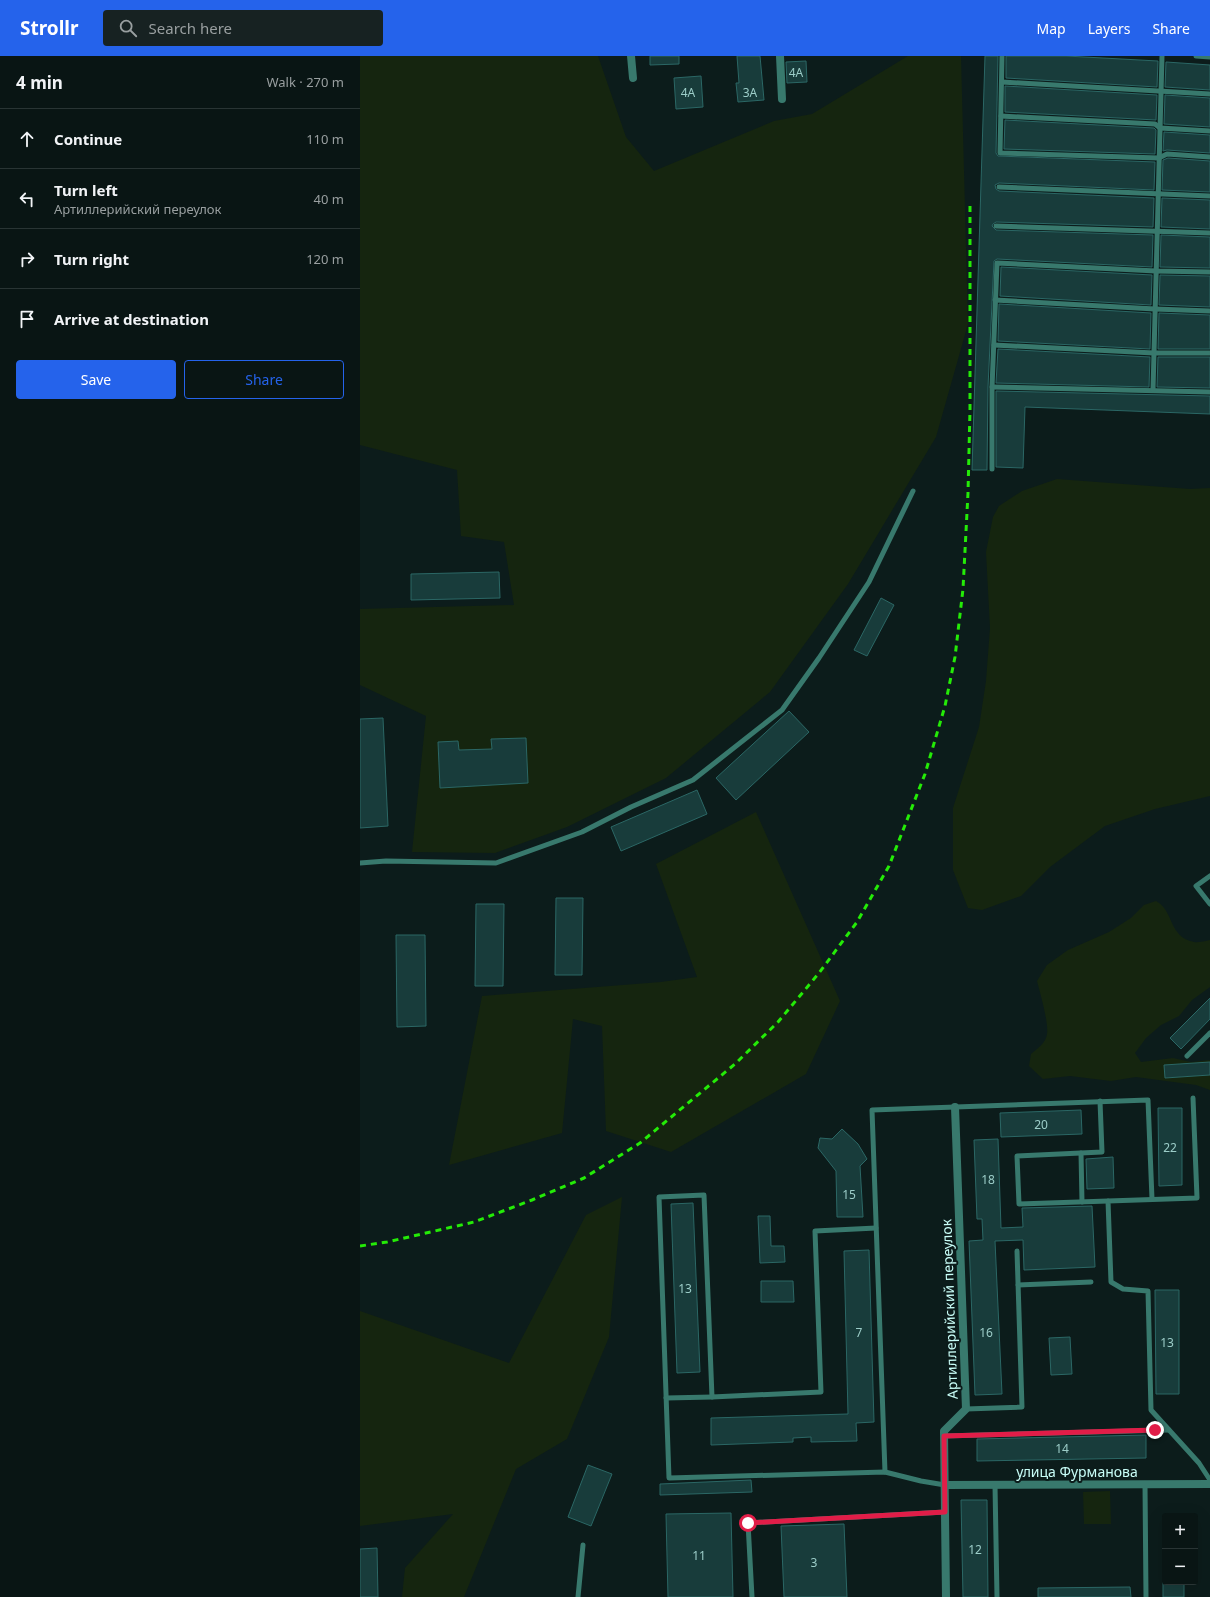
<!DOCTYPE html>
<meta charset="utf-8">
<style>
:root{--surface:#091514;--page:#172222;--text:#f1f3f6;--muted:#999fa0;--line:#293434;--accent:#2563eb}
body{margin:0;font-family:"Noto Sans",sans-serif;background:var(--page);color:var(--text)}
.controls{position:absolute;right:12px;bottom:12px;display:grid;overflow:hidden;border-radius:4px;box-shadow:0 4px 16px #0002}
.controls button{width:36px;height:36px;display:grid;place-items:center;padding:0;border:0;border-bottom:1px solid var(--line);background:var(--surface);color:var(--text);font:20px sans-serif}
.stop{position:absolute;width:12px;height:12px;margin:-9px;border:3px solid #e11d48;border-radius:50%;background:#fff}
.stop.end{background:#e11d48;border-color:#fff;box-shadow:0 1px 4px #0008}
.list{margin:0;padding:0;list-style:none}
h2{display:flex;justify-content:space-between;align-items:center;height:52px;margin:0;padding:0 16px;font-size:17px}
h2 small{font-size:13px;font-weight:400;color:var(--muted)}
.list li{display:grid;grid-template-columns:26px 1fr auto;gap:12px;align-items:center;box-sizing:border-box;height:60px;padding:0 16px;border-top:1px solid var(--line)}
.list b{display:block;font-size:15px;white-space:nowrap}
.list p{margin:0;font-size:13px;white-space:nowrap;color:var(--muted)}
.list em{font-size:13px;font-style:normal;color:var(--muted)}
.actions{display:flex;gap:8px;padding:12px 16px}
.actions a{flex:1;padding:9px 0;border:1px solid var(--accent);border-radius:4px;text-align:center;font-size:14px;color:var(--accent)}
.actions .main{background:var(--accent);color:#fff}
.icon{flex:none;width:22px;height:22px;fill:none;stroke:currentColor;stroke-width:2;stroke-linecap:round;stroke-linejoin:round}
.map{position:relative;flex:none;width:850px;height:1541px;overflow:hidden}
header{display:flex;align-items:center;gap:24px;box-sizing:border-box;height:56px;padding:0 20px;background:var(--accent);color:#fff}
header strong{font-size:19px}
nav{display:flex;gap:22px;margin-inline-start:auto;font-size:14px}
.search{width:280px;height:36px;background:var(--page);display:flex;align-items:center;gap:10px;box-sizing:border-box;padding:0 14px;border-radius:4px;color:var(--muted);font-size:15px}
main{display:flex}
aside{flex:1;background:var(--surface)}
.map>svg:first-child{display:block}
.green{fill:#15250f}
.building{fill:#183c3b;stroke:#2b6765}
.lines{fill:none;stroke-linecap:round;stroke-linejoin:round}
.service{stroke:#38796d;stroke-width:5}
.minor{stroke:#38796d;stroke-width:8}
.rail{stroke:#24eb07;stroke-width:3;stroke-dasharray:6 5;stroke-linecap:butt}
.route{stroke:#e11d48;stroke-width:5}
.labels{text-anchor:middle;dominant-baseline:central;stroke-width:4;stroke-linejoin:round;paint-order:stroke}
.number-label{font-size:12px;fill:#9ccdc8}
.street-label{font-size:14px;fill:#c8fdf7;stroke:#0c1c1b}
</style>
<header>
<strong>Strollr</strong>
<div class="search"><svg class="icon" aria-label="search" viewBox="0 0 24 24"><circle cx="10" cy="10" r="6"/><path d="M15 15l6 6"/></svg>Search here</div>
<nav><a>Map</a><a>Layers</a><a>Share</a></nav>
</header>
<main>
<aside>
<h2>4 min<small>Walk · 270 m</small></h2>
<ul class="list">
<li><svg class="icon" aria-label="ahead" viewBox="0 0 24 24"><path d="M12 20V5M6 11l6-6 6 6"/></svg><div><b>Continue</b></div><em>110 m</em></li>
<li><svg class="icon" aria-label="left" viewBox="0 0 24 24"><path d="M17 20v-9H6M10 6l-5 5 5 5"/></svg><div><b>Turn left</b><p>Артиллерийский переулок</p></div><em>40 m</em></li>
<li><svg class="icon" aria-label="right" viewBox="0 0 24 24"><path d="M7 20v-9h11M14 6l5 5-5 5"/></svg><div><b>Turn right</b></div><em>120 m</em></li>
<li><svg class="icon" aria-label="arrive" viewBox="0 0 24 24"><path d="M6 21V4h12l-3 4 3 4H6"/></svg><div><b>Arrive at destination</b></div></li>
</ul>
<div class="actions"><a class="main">Save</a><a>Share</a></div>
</aside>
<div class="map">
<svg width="850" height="1541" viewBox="0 0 850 1541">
<rect width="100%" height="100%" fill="#0c1c1b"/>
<!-- green -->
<g class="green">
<polygon points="0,0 238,0 266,81 294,115 414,65 452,58 548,0 601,0 608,268 576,381 488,528 410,636 306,722 207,771 135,797 52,796 66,660 0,629 0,553 154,549 144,486 101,480 97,414 0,389"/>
<polygon points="697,423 830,433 850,432 850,740 795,753 745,770 690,811 661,840 622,854 608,852 593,814 593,752 619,671 626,625 630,572 626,496 633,461 639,450 662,435"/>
<polygon points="396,756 480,945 446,1018 311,1096 246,1075 242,970 213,963 202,1077 89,1109 122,940 301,926 337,921 296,808"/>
<path d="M796 845C814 854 808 881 834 886 838 887 845 885 850 884V931L832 944 819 960 801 969 786 982 775 997 781 1006 813 1002 831 1006 850 1004V1034L836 1029 776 1021 751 1025 710 1020 683 1023 669 1010 671 998C677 993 686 987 687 978 689 968 680 936 677 925L687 909 708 894 749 876 771 862 784 849Z"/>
<polygon points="262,1141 249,1281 207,1383 156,1413 104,1541 42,1541 45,1512 93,1458 0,1470 0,1255 149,1307 226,1159"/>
<polygon points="750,1435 751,1468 724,1468 723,1436"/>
</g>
<!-- building -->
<g class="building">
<polygon points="290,0 319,0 319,8 290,9"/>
<polygon points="377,0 400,0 404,44 378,46 376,27 379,27"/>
<polygon points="625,0 638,0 636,97 638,100 795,106 794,134 639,127 635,129 636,133 639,135 794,142 793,171 636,166 633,168 632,170 636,174 793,179 792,211 637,203 634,205 628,331 627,414 612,414"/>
<polygon points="646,0 706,0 798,5 797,31 646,22"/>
<polygon points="446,5 447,26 427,27 426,6"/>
<polygon points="806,6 850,9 850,34 805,31"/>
<polygon points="341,20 343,51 316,53 314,22"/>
<polygon points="645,30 797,39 796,64 645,56"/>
<polygon points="805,39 850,42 850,71 804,68"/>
<polygon points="645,64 794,72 796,74 795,98 644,93"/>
<polygon points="804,76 850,79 850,97 807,94 803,95"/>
<polygon points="808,102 850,105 850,136 802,134 803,104"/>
<polygon points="802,142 850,144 850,173 801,171"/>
<polygon points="801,179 850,181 850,212 800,211"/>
<polygon points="641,211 792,219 791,249 640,240"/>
<polygon points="800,219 850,220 850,251 799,249"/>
<polygon points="639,248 791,257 790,293 638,285"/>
<polygon points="799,257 850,259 850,293 798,293"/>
<polygon points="638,293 790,301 789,331 636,327"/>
<polygon points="798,301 850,301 850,332 797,331"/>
<polygon points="636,335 850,340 850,358 665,351 663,412 636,411"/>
<polygon points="139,516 140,542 51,544 51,518"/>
<polygon points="521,542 534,549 507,600 494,594"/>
<polygon points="429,655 449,676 376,744 356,722"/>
<polygon points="23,662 28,770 0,772 0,663"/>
<polygon points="166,682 168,727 80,732 78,686 98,685 99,694 132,693 131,683"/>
<polygon points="337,734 347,758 261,795 251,771"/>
<polygon points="196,842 223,842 222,919 195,919"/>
<polygon points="116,848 144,848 143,930 115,930"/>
<polygon points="36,879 65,879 66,970 37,971"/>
<polygon points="850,942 850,963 821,993 810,982"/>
<polygon points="850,1006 850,1019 805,1022 804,1009"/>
<polygon points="798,1052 822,1052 822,1129 799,1130"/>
<polygon points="721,1054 722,1078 641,1081 640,1057"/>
<polygon points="482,1073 498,1088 507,1103 500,1110 503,1161 477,1161 476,1115 458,1092 460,1082 472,1083"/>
<polygon points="638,1083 641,1172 663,1171 662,1152 732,1150 735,1211 664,1214 663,1184 635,1185 642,1338 615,1339 609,1185 623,1184 622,1163 617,1163 614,1084"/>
<polygon points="753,1101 754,1132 727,1133 726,1103"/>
<polygon points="333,1147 340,1316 317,1317 311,1148"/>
<polygon points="398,1160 410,1160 411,1190 424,1190 425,1206 400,1207"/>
<polygon points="509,1194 514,1366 496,1367 497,1385 451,1386 451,1381 433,1382 433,1386 351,1389 351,1362 488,1358 484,1195"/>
<polygon points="401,1225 433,1225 434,1246 401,1246"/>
<polygon points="795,1234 819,1234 819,1338 796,1338"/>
<polygon points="710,1281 712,1318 691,1319 689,1282"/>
<polygon points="786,1379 786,1402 617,1405 617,1383"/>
<polygon points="228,1409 252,1418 231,1470 208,1461"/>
<polygon points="391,1424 392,1436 300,1439 300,1428"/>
<polygon points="601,1444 627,1444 628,1541 603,1541"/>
<polygon points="371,1457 373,1541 308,1541 306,1458"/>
<polygon points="484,1468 487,1541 424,1541 421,1470"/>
<polygon points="17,1492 18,1541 0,1541 0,1493"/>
<rect x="803" y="1526" width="21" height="15"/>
<polygon points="770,1531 771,1541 678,1541 678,1532"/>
</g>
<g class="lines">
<!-- service -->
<g class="service">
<polyline points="642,0 640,97 799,102 807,98 850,101"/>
<polyline points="836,0 850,1"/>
<polyline points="642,26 850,38"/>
<polyline points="641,60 795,68 800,72 850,75"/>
<polyline points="639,131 850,140"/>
<polyline points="636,170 850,177"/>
<polyline points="635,244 795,253 850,255"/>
<polyline points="634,289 794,297 850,297"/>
<polyline points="632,331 850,336"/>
<polyline points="793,334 802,0"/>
<polyline points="632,413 632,331 637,207 796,215 850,216"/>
<polyline points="0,807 26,805 136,807 222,776 271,751 333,724 422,654 459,602 509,526 553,435"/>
<polyline points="850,820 836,830 850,848"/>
<polyline points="827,1000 850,977"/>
<polyline points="833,1042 837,1142 748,1145 751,1226 763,1233 788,1235 791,1354 839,1407 850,1424"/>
<polyline points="740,1045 742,1096 657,1100 659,1148 748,1145"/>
<polyline points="721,1097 722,1146"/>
<polyline points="516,1172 455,1175 461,1336 352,1341 344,1139 299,1141 309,1422 525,1416 561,1425 585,1429"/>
<polyline points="658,1229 731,1226"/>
<polyline points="306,1342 352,1341"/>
<polyline points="606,1353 662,1351 657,1195"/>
<polyline points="584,1380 809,1374"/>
<polyline points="525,1416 512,1054 788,1044 792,1143"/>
<polyline points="785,1428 786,1541"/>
<polyline points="635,1429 637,1541"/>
<polyline points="218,1541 223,1489"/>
<polyline points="392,1541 388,1467 585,1456"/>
</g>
<!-- minor -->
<g class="minor">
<polyline points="271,0 273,22"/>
<polyline points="420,0 422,43"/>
<polyline points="585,1429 850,1428"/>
<polyline points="586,1541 584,1375 606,1353 595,1051"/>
</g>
<!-- rail -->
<polyline class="rail" points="0,1190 27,1186 114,1166 172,1144 224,1122 280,1087 375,1008 418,966 459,917 497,866 529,810 565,718 585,650 595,601 603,533 608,437 610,354 610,150"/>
</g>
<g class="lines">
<!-- route -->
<polyline class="route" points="388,1467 585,1456 584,1380 795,1374"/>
</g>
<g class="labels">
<!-- number labels -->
<g class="number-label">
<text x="436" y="16">4А</text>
<text x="328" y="36">4А</text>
<text x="390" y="36">3А</text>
<text x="681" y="1068">20</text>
<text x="810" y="1091">22</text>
<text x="628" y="1123">18</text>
<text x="489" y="1138">15</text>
<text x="325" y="1232">13</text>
<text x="499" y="1276">7</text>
<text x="626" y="1276">16</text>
<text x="807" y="1286">13</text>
<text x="702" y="1392">14</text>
<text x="615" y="1493">12</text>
<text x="339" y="1499">11</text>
<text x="454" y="1506">3</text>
</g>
<!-- street labels -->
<g class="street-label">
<text transform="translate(589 1253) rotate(-92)">Артиллерийский переулок</text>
<text x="717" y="1415">улица Фурманова</text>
</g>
</g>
</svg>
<div class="controls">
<button>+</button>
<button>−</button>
</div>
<div class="stop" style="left:388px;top:1467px"></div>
<div class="stop end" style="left:795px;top:1374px"></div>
</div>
</main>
